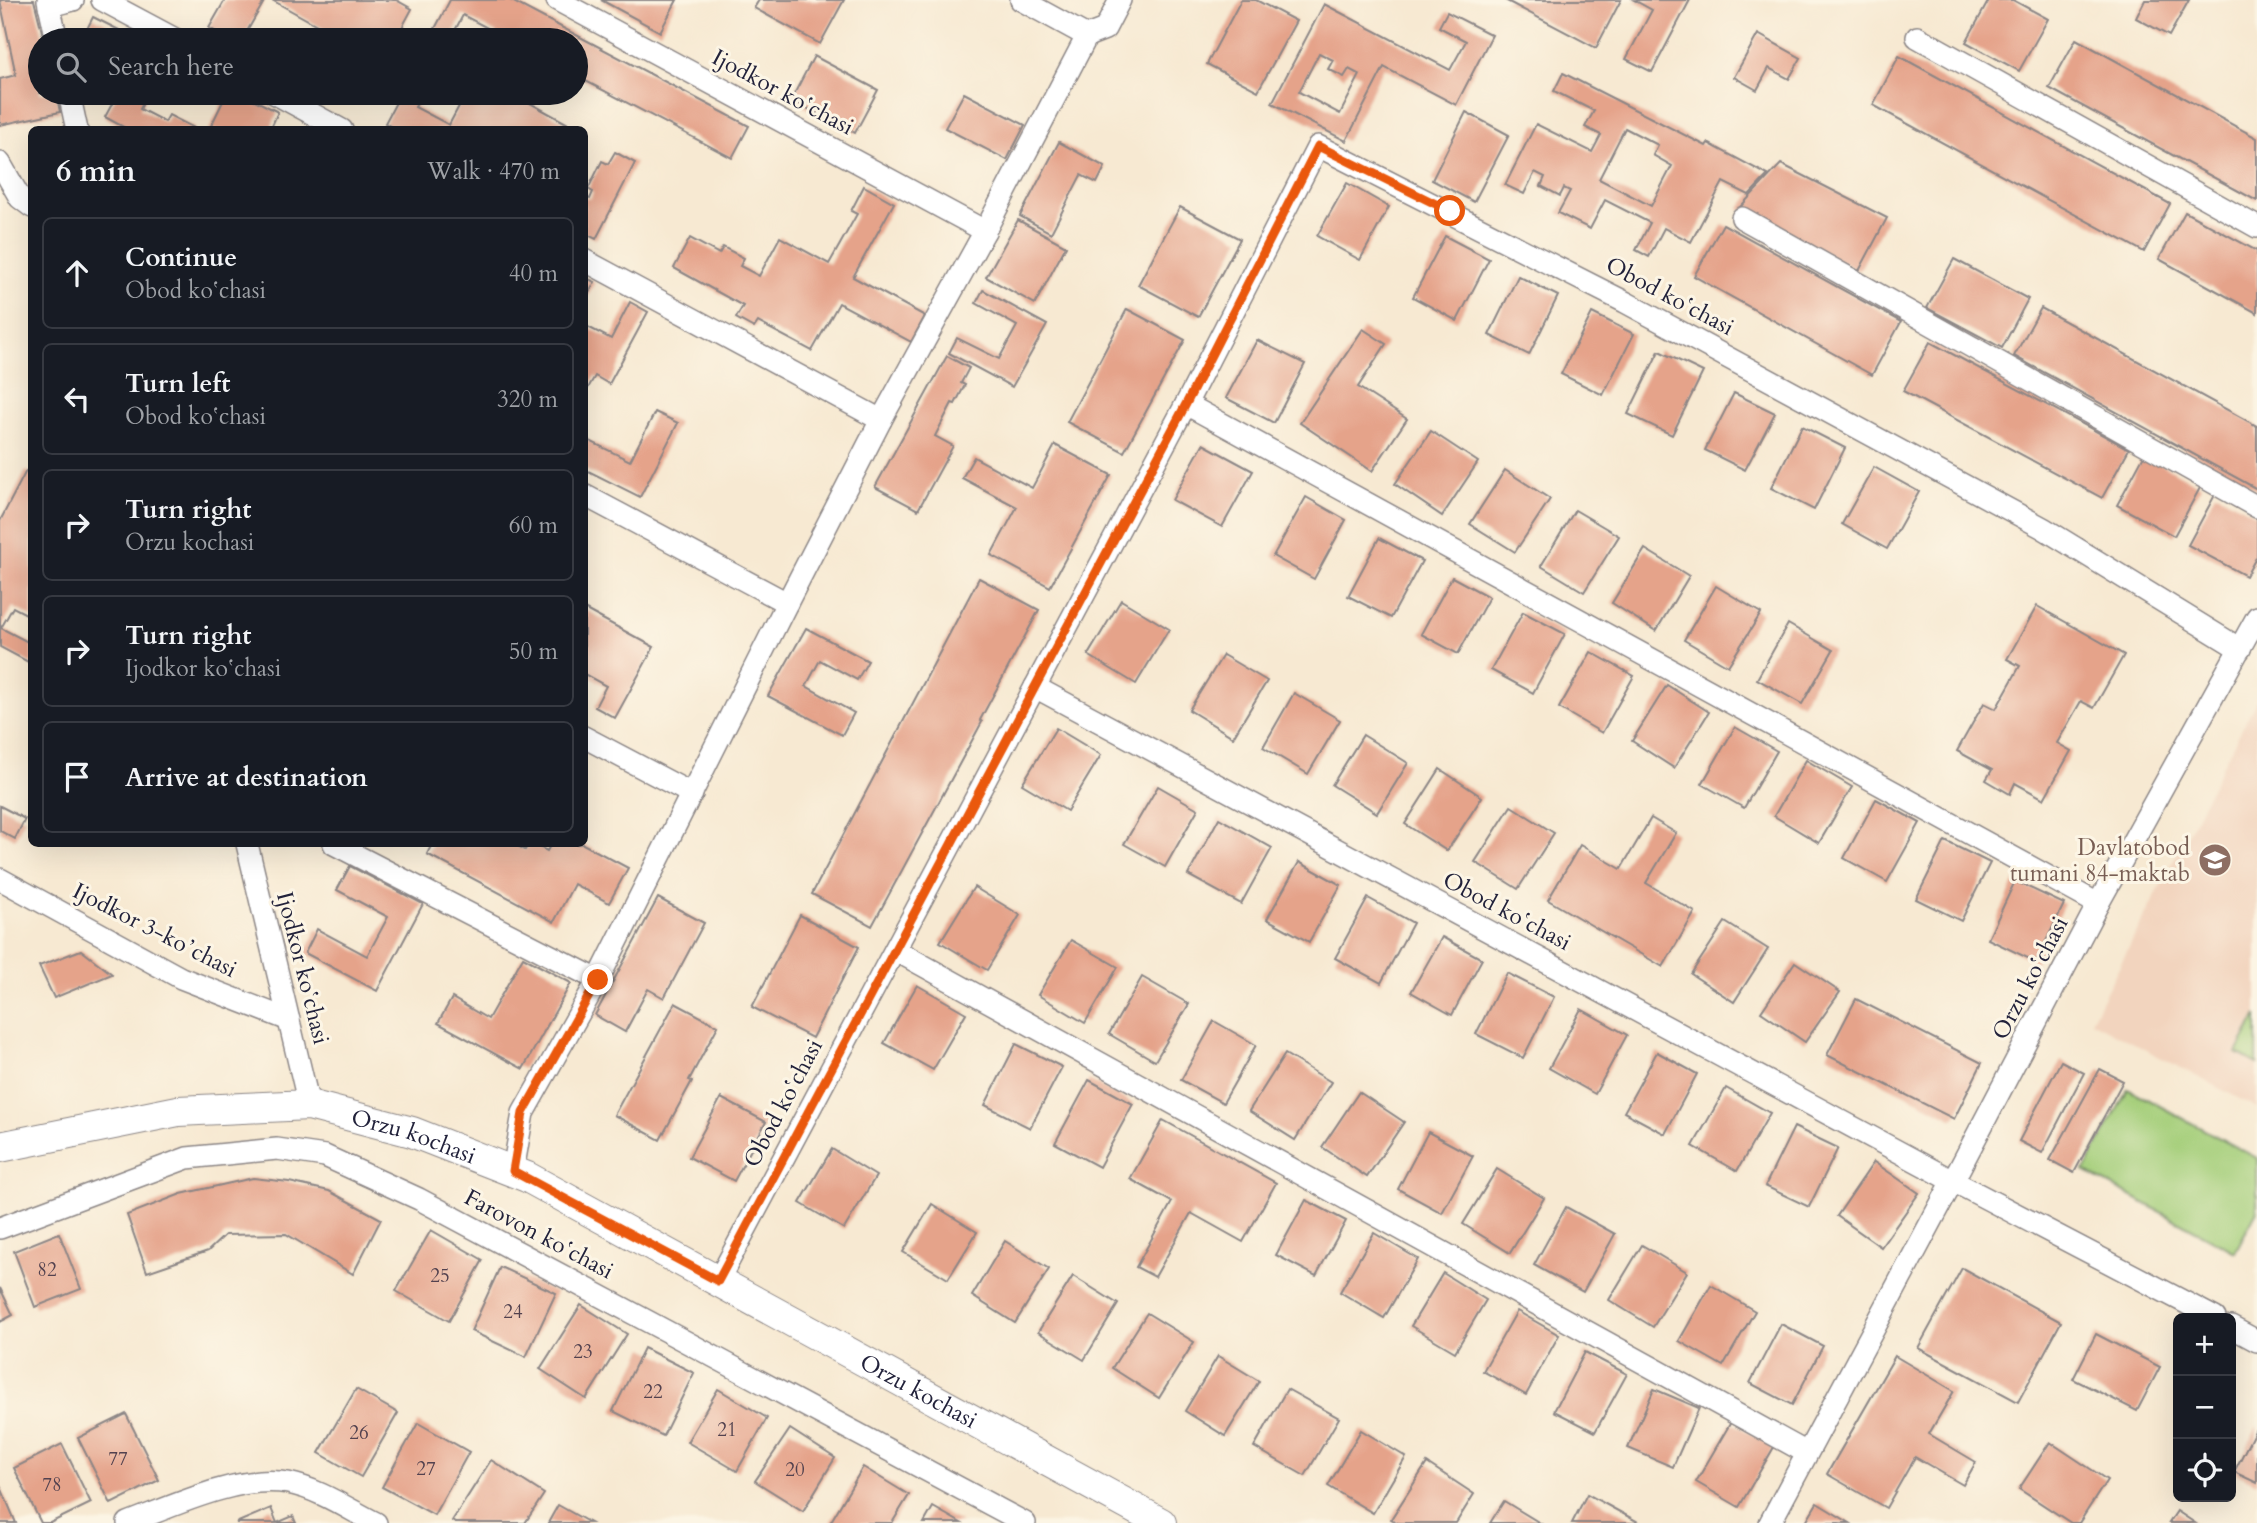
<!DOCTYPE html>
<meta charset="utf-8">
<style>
:root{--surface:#171b24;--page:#242831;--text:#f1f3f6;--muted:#9ea1a6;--line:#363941}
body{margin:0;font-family:Cardo,serif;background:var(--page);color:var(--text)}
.controls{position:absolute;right:21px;bottom:21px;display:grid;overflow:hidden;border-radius:10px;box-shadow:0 7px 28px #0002}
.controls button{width:63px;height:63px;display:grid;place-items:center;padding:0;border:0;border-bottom:2px solid var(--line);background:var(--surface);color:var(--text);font:35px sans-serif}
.stop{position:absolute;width:21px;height:21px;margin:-16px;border:5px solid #ea580c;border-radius:50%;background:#fff}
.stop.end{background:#ea580c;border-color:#fff;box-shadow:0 2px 7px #0008}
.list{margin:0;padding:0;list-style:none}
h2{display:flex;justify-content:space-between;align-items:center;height:91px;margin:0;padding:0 28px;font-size:30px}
h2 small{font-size:23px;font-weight:400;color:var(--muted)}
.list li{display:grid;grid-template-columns:46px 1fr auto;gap:21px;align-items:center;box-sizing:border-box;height:112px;margin:0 14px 14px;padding:0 14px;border:2px solid var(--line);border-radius:10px}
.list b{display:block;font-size:26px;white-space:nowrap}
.list p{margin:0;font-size:23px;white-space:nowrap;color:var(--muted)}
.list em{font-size:23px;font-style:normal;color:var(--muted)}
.icon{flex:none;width:38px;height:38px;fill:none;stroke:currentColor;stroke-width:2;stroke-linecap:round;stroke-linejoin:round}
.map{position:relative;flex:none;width:2257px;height:1523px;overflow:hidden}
.search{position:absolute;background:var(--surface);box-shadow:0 7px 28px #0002;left:28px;top:28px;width:560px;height:77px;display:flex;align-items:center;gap:18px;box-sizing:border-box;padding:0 24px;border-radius:38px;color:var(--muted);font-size:26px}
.panel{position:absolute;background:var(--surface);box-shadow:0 7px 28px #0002;left:28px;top:126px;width:560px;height:721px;border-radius:10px}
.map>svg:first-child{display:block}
.built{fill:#f2d4be}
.green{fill:#a6cf7b;stroke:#64785b;stroke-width:2}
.building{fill:#e5a38a;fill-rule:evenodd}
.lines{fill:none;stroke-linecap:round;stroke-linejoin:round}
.minor-casing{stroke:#8c8686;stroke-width:24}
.secondary-casing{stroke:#8c8686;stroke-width:32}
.minor{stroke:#fff;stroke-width:21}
.secondary{stroke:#fff;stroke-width:30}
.route{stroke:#ea580c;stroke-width:9}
.labels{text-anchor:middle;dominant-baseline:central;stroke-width:6;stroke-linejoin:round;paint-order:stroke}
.number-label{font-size:19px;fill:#53424f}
.street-label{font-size:23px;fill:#22223b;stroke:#fcf5e5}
.education-label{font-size:23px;fill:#785e54;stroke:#fcf5e5;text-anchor:end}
</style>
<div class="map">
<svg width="2257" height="1523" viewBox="0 0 2257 1523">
<rect width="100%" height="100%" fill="#fcf5e5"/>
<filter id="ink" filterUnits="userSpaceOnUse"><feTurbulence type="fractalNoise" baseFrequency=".0143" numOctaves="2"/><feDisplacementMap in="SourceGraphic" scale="14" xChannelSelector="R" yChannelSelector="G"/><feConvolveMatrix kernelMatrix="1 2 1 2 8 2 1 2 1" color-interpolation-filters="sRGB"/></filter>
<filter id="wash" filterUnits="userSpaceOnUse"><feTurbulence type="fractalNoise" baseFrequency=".00686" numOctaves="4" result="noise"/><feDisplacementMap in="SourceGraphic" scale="28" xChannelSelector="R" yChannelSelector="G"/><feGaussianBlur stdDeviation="1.57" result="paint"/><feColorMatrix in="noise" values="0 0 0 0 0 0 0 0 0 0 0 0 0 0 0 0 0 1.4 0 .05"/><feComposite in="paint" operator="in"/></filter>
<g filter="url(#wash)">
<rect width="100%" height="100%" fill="#f7e9d2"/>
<!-- built -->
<polygon class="built" points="2257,699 2257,1108 2091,1021"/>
<!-- green -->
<g class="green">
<polygon points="2257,1015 2257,1064 2237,1053"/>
<polygon points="2128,1089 2257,1158 2257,1211 2235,1252 2084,1171"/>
</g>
<g id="blocks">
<!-- building -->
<g class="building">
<polygon points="0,0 34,0 44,40 40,40 40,93 56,93 60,112 0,125 0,79 16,75"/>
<polygon points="225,0 265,0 242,40 231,40 209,28"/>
<polygon points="272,0 396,0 412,9 398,35 408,40 344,40"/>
<polygon points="450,0 510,0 749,126 732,158 576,76 576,40 494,40 497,33 463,15 450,40 429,40"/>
<polygon points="601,0 677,0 660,32"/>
<polygon points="759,0 844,0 820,44 754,8"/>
<polygon points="1241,0 1256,0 1296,21 1258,91 1207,64"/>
<polygon points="1505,0 1621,0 1596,48"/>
<polygon points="1634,0 1690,0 1652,72 1626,59 1652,10"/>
<polygon points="1989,0 2013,0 2048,19 2019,71 1966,42"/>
<polygon points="2145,0 2189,0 2169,36 2136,18"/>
<path d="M1324 4 1450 70 1466 41 1439 27 1447 12 1492 35 1456 105 1384 67 1346 141 1272 103ZM1319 53 1333 60 1328 69 1344 77 1349 69 1360 75 1340 114 1299 92Z"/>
<polygon points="93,17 139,40 94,40 84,35"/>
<polygon points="1758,34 1801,58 1789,79 1769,68 1757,90 1734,77"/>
<polygon points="2076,39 2257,138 2257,201 2049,88"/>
<polygon points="814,56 878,90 855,133 791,100"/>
<polygon points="1899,56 2170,204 2144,252 1873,105"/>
<path d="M1563 73 1706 146 1708 143 1768 175 1749 195 1723 182 1691 242 1664 228 1649 257 1636 250 1650 223 1605 200 1590 229 1558 213 1570 191 1564 188 1560 196 1541 186 1545 177 1535 172 1524 194 1505 185 1536 124 1592 152 1601 135 1585 127 1594 111 1554 91ZM1625 128 1658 145 1653 155 1672 166 1651 206 1599 179Z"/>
<polygon points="118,93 148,93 140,109 165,122 169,115 194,128 193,130 129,130 105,117"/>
<polygon points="227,93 241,93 278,112 270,130 209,130"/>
<polygon points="401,93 422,93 415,107 449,125 466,93 512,93 579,130 397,130 385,123"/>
<polygon points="964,93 1025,125 1007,160 945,128"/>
<polygon points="1466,112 1509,135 1474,202 1432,180"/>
<polygon points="1059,142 1105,167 1097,183 1081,175 1051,233 1020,216"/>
<polygon points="615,152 635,163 596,239 584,233 584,197 590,199 593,192 588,189 602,161 608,164"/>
<polygon points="1781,164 1887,218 1859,271 1739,208"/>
<polygon points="1347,183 1389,207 1360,260 1317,236"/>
<polygon points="864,186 894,203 853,277 925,316 911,342 839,303 812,351 758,322 754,328 736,318 743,306 674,268 690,238 719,254 723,247 744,258 740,266 759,276 780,237 829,264 857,214 851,211"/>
<polygon points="1180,207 1240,239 1198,317 1138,285"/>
<polygon points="2185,212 2257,251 2257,313 2159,259"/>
<polygon points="1018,220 1066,246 1035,304 986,277"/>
<polygon points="1723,224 1901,322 1872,375 1694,276"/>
<polygon points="1445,236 1489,259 1457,321 1413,297"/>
<polygon points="1954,259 2028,299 2002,348 1927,308"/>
<polygon points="1518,276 1558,296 1529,355 1489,335"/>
<polygon points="584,277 595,282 584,302"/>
<polygon points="983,290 1047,325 1012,387 949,353 957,338 999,359 1017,326 976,303"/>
<polygon points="630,302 648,312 609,384 595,376 584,395 584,325 611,339"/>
<polygon points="2041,308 2257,426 2257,489 2014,356"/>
<polygon points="1127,309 1185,340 1124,452 1067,422"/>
<polygon points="1592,313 1634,334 1603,395 1561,374"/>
<polygon points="1363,329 1386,344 1358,387 1407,419 1372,471 1300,423"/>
<polygon points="1257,340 1305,364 1274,423 1226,398"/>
<polygon points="1930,342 2129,449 2102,498 1903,391"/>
<polygon points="1659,351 1703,372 1672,435 1628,414"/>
<polygon points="947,356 969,368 961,383 965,385 955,404 952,403 935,436 953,446 918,510 875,487"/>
<polygon points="1734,393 1775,413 1745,470 1705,450"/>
<polygon points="655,412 678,423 640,497 584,469 584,438 630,461"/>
<polygon points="1802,426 1845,448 1814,510 1771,488"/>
<polygon points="1431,431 1478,462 1442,516 1395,484"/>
<polygon points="1203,444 1253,471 1222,527 1172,500"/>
<polygon points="1055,445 1111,475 1050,587 991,555 1017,507 962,478 974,457 1032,488"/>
<polygon points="2144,455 2201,486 2174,536 2117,505"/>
<polygon points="1874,467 1919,492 1887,549 1842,524"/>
<polygon points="1505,470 1550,499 1515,552 1470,524"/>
<polygon points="26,471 32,474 32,617 13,607 1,628 32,644 32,664 0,647 0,521"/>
<polygon points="2216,493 2257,515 2257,556 2246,576 2188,545"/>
<polygon points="1306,497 1346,520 1314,579 1273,556"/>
<polygon points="1575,510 1619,536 1584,592 1541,566"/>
<polygon points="1379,538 1422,561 1391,618 1348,596"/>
<polygon points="1645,549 1689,576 1656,631 1612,603"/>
<polygon points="1452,577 1489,597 1458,654 1421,634"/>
<polygon points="979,578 1039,610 980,720 982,722 872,926 812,894"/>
<polygon points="1716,586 1761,613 1728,666 1684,640"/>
<polygon points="1121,600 1169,629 1136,684 1088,655"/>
<polygon points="2037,606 2124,655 2094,708 2081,701 2057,743 2071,751 2044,799 2015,783 2010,794 1986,780 1992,770 1957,751 1984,703 1996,709 2020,666 2007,659"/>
<polygon points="584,609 654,647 615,718 595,707 606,686 584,674"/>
<polygon points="1523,612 1565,634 1533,693 1491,670"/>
<polygon points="1788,624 1833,650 1802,704 1757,679"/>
<polygon points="806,628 868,661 857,680 820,660 806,686 854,713 842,735 768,696"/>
<polygon points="1591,652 1634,676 1602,733 1559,708"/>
<polygon points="1223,655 1267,681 1233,737 1189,710"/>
<polygon points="1667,685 1709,712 1674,768 1632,741"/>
<polygon points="1294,693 1340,720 1308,774 1263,747"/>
<polygon points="1735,727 1777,751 1744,808 1702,784"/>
<polygon points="1056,728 1101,755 1067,811 1022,784"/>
<polygon points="1363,735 1408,763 1377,813 1332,785"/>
<polygon points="1806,760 1852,787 1819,843 1774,816"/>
<polygon points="1440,769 1482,797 1447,851 1405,824"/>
<polygon points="1158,786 1198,809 1165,867 1124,844"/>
<polygon points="1876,799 1920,823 1887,882 1844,858"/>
<polygon points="0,806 25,819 15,839 0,831"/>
<polygon points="1511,806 1554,833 1518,889 1475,862"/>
<polygon points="1219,818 1272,848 1241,904 1188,875"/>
<polygon points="1651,818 1676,833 1646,883 1695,912 1663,967 1548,900 1580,845 1621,869"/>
<polygon points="1945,841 1990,863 1961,921 1916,899"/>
<polygon points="432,844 514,844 525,850 529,844 533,844 547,851 551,844 583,844 628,868 609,903 574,884 554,922 427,854"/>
<polygon points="1299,862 1341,885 1309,942 1267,919"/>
<polygon points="350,866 423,904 377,991 305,953 317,929 367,956 388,917 337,890"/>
<polygon points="2015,881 2064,904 2036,962 1988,939"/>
<polygon points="974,887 1020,915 987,970 940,942"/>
<polygon points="658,898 704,923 664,998 648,989 625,1032 595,1015"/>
<polygon points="1368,898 1413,923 1381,983 1335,958"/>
<polygon points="800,915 859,947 812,1038 752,1007"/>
<polygon points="1725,922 1768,949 1734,1002 1691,974"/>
<polygon points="1442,937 1482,959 1452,1015 1411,992"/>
<polygon points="1071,940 1118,967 1085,1023 1038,995"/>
<polygon points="81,950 112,974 54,998 39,966"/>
<polygon points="523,957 571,983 523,1069 438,1023 452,998 488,1019"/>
<polygon points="1795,962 1840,992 1805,1042 1761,1012"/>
<polygon points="1507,973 1554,997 1523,1058 1476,1034"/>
<polygon points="1142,977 1189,1004 1155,1061 1109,1034"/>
<polygon points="917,985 966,1013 933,1070 884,1043"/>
<polygon points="1856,999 1982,1063 1954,1119 1827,1055"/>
<polygon points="675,1003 718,1026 689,1080 692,1081 660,1140 614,1115"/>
<polygon points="1581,1009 1627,1035 1595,1094 1549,1068"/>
<polygon points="1214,1021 1256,1045 1223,1103 1181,1080"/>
<polygon points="1016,1044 1062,1067 1030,1128 985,1105"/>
<polygon points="1657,1052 1697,1074 1665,1134 1624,1112"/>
<polygon points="1285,1054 1331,1082 1295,1140 1249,1111"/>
<polygon points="2061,1061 2084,1073 2042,1153 2019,1141"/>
<polygon points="2100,1069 2123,1081 2074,1173 2050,1160"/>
<polygon points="1089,1080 1133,1104 1099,1167 1055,1143"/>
<polygon points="1726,1088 1770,1113 1737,1171 1693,1146"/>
<polygon points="1359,1092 1404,1122 1367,1177 1322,1147"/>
<polygon points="721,1098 766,1122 734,1181 689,1157"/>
<polygon points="1163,1120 1276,1183 1243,1242 1191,1213 1155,1277 1136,1267 1172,1202 1130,1179"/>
<polygon points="1794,1127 1838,1148 1809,1207 1765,1186"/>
<polygon points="1428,1132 1473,1156 1442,1213 1398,1189"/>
<polygon points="832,1149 876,1176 844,1229 800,1203"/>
<polygon points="1874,1162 1919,1193 1881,1247 1837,1216"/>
<polygon points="1497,1169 1544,1198 1510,1253 1463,1224"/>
<polygon points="253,1178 289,1182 329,1191 381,1219 353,1274 286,1234 225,1235 208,1251 147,1272 127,1215 181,1194"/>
<polygon points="1306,1200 1346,1221 1316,1276 1276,1255"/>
<polygon points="932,1204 977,1232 948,1279 903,1252"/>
<polygon points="1566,1207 1615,1234 1583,1292 1534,1265"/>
<polygon points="431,1230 483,1260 449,1321 396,1291"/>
<polygon points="59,1233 81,1289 35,1307 14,1251"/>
<polygon points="1374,1233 1418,1259 1384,1318 1340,1292"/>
<polygon points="1005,1241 1049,1269 1015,1323 972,1296"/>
<polygon points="1642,1245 1687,1272 1653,1327 1609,1300"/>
<polygon points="500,1267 556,1293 526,1357 471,1331"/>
<polygon points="1962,1268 2061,1322 2018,1402 1918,1348"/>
<polygon points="1443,1273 1486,1300 1455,1352 1411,1326"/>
<polygon points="1073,1276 1118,1304 1084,1360 1038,1332"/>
<polygon points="1711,1285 1755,1311 1723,1366 1679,1341"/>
<polygon points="0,1288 13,1315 0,1322"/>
<polygon points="581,1305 627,1334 586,1399 540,1369"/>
<polygon points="1517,1311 1559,1335 1526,1395 1483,1371"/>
<polygon points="1147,1313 1194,1342 1159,1398 1112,1368"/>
<polygon points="1781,1324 1823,1346 1792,1405 1750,1383"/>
<polygon points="2096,1334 2160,1367 2137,1411 2073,1379"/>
<polygon points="644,1348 694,1373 663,1436 613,1411"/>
<polygon points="1585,1352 1627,1374 1595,1432 1554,1411"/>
<polygon points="1218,1356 1259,1381 1225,1436 1185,1411"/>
<polygon points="1895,1356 1954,1391 1929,1434 1976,1462 1963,1485 1915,1457 1886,1508 1827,1474"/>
<polygon points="356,1389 398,1413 361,1477 319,1453"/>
<polygon points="718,1389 767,1418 737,1471 687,1442"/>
<polygon points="1287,1389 1339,1418 1305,1476 1254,1447"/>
<polygon points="1654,1389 1699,1408 1673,1467 1628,1448"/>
<polygon points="126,1414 159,1480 111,1504 78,1438"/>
<polygon points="1731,1422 1774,1447 1739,1507 1696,1482"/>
<polygon points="418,1423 469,1452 434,1515 382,1487"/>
<polygon points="2257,1427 2257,1483 2234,1472"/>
<polygon points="790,1429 835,1458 803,1511 755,1481"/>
<polygon points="1361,1430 1406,1457 1373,1513 1328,1486"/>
<polygon points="2050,1442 2107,1480 2079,1523 2071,1523 2019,1489"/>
<polygon points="62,1444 91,1503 50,1523 41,1523 14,1468"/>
<polygon points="491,1460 544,1494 525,1523 455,1523 452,1521"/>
<polygon points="1427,1463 1474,1494 1456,1523 1398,1523 1391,1519"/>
<polygon points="863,1467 909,1495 892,1523 830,1523"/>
<polygon points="0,1485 16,1523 0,1523"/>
<polygon points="1587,1494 1640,1523 1572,1523"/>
<polygon points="1504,1501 1540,1523 1490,1523"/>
<polygon points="1817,1503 1850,1523 1805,1523"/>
<polygon points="558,1505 590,1523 548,1523"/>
<polygon points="933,1507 961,1523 924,1523"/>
<polygon points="271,1508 277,1523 293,1516 296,1523 236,1523"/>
<polygon points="2177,1511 2195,1523 2169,1523"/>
</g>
</g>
</g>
<g filter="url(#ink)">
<use href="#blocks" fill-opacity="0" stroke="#8c8686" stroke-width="2"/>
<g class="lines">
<defs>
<g id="minor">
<polyline points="48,0 57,40"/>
<polyline points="102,0 177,40"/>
<polyline points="557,0 985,231"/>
<polyline points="1021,0 1087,36"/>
<polyline points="49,6 73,0"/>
<polyline points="1917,37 2257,227"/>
<polyline points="69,93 77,130"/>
<polyline points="274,93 342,130"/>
<polyline points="0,163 20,198 32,207"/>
<polyline points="1742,218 2257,507"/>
<polyline points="584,260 881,420"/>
<polyline points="1186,404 2098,904"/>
<polyline points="584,495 787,603"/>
<polyline points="1035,687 1953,1181 2215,1318"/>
<polyline points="584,737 692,794"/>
<polyline points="247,844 309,1105"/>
<polyline points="334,844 598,980"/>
<polyline points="0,879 181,978 289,1020"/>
<polyline points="895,950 1807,1453"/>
<polyline points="513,1171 523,1113 598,980 787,603 881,420 985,231 1087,36 1105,29 1120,0"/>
<polyline points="0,1228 187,1158 277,1149 325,1156 419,1199 1025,1523"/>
<polyline points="718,1281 1186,404 1318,146 1625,302 2043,528 2240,649"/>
<polyline points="2231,1327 2257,1341"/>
<path d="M128 1523C173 1506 240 1474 288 1483 319 1489 348 1509 376 1523"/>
<polyline points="1770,1523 1953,1181 2098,904 2257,617"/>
</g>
<g id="secondary">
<path id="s1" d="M0 1147 178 1111 309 1105 412 1132 527 1177 1161 1523"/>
</g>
</defs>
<!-- minor casing -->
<use href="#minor" class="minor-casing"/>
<!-- secondary casing -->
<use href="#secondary" class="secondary-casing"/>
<!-- minor -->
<use href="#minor" class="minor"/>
<!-- secondary -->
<use href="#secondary" class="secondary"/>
</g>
</g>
<g class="lines" filter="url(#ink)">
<!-- route -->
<polyline class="route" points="598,980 523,1113 513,1171 718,1281 1186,404 1318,146 1450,211"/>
</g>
<!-- icons -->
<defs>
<symbol id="school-disc" viewBox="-11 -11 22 22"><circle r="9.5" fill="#8d6e63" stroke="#fcf5e5"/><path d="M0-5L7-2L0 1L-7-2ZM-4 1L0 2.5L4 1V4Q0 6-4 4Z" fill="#fff"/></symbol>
</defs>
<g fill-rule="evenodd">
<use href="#school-disc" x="2196" y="841" width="38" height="38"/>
</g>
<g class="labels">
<!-- number labels -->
<g class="number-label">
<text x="47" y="1270">82</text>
<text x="440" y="1276">25</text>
<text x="513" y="1312">24</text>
<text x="583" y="1352">23</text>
<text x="653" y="1392">22</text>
<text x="727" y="1430">21</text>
<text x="359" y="1433">26</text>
<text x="118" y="1459">77</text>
<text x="426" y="1469">27</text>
<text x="795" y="1470">20</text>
<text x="52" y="1485">78</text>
</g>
<!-- street labels -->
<g class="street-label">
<text transform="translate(783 92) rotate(28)">Ijodkor koʻchasi</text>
<text transform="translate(1670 296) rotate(28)">Obod koʻchasi</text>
<text transform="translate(1507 911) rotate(28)">Obod koʻchasi</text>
<text transform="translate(155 930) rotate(27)">Ijodkor 3-koʼchasi</text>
<text transform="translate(303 968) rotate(76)">Ijodkor koʻchasi</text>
<text transform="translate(2030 978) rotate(-62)">Orzu koʻchasi</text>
<text transform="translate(783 1103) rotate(-62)">Obod koʻchasi</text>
<text stroke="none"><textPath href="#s1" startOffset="422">Orzu kochasi</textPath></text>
<text transform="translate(539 1234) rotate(28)">Farovon koʻchasi</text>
<text stroke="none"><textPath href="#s1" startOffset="989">Orzu kochasi</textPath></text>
</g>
<!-- education labels -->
<g class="education-label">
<text x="2190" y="847">Davlatobod<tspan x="2190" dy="26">tumani 84-maktab</tspan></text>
</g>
</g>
</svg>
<div class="controls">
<button>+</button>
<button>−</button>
<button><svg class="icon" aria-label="locate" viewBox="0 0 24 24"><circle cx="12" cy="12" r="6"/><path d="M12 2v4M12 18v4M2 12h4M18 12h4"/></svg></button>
</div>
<div class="stop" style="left:1450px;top:211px"></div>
<div class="stop end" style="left:598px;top:980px"></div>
<div class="search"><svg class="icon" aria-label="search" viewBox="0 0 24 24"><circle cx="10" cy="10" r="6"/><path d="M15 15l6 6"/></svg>Search here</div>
<section class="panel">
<h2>6 min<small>Walk · 470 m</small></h2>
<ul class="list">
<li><svg class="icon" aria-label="ahead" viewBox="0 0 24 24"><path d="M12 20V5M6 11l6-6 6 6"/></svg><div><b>Continue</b><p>Obod koʻchasi</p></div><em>40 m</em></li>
<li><svg class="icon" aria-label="left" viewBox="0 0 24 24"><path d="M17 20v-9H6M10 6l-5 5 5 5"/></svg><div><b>Turn left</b><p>Obod koʻchasi</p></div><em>320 m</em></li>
<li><svg class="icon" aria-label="right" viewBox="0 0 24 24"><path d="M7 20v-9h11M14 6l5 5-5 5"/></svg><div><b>Turn right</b><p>Orzu kochasi</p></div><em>60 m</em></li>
<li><svg class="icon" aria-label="right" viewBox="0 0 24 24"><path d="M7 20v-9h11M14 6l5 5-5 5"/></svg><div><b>Turn right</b><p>Ijodkor koʻchasi</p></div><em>50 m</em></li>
<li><svg class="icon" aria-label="arrive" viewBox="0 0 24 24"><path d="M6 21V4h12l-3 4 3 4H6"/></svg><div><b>Arrive at destination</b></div></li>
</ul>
</section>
</div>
